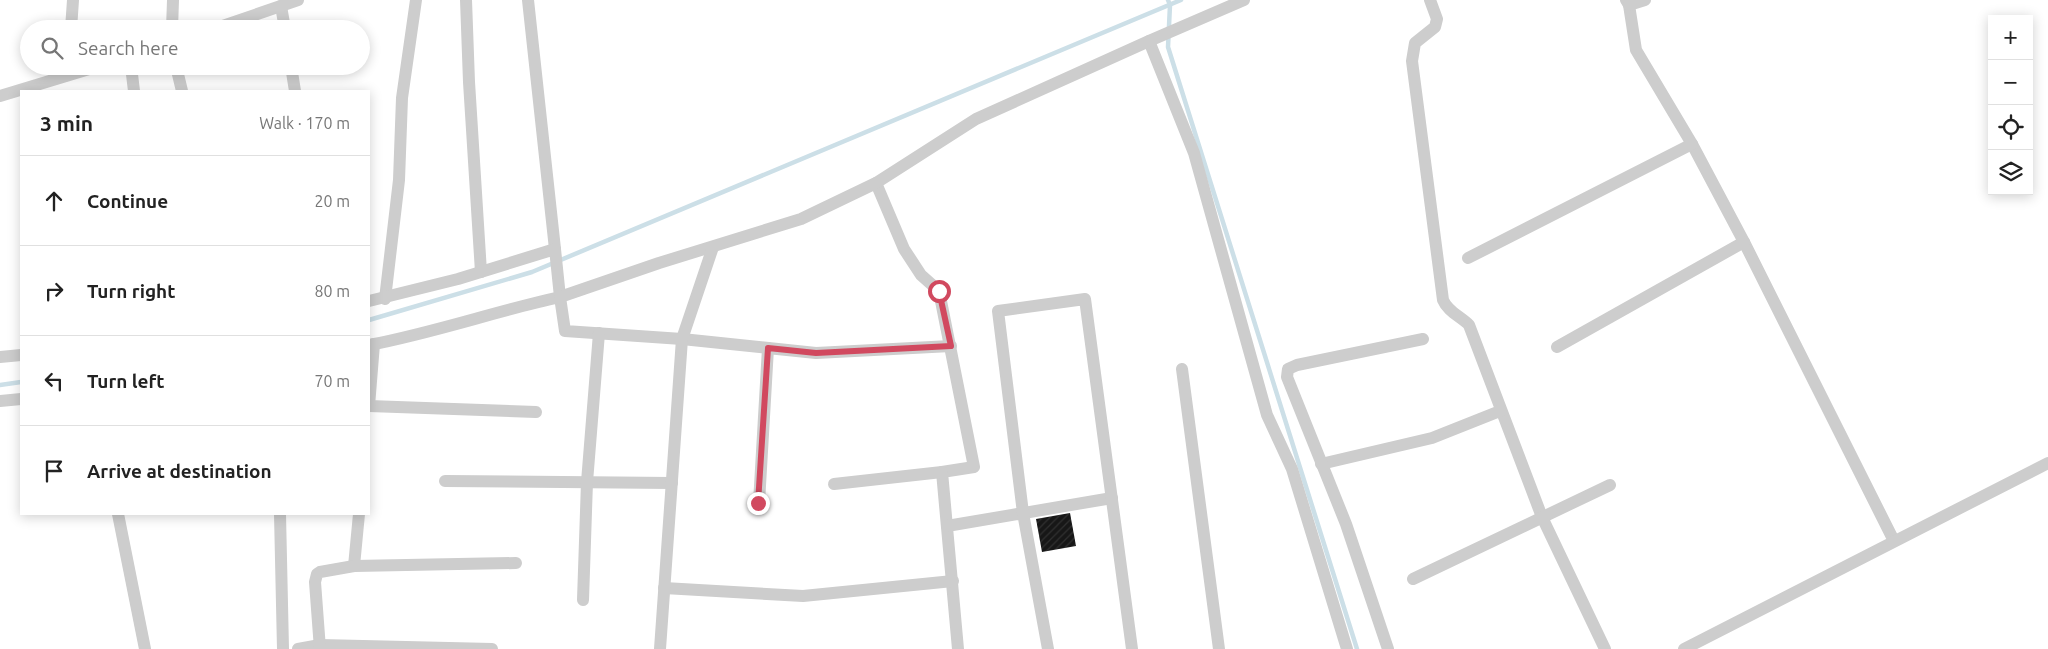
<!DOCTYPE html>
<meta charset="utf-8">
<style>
:root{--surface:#fff;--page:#f2f2f2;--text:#222;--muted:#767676;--line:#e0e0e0}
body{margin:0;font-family:Ubuntu,sans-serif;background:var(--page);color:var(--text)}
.controls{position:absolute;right:15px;top:15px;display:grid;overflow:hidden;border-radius:0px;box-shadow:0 2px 12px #0003}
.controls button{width:45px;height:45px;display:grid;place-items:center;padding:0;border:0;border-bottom:1px solid var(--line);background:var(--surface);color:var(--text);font:25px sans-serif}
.stop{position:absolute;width:15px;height:15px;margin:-11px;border:4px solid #d1495f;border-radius:50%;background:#fff}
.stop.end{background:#d1495f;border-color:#fff;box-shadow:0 1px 5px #0008}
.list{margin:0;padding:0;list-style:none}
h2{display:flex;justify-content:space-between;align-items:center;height:65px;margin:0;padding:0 20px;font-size:21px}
h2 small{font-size:16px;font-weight:400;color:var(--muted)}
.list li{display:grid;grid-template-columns:32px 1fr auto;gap:15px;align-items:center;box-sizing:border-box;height:90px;padding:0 20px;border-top:1px solid var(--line)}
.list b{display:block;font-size:19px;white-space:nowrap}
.list em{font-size:16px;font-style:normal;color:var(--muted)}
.icon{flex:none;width:28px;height:28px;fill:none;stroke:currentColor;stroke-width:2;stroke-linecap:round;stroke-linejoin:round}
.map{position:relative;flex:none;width:2048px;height:649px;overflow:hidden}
.search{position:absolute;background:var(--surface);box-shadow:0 2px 12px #0003;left:20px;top:20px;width:350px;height:55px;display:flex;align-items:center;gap:12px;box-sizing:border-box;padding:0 18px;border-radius:28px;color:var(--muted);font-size:19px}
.panel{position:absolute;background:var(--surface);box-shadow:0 2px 12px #0003;left:20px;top:90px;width:350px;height:425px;border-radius:0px}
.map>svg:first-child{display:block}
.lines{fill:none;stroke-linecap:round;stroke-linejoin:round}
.stream{stroke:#ccdfe7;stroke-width:4.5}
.building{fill:url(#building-hatch)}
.minor{stroke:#cdcdcd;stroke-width:12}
.route{stroke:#d1495f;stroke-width:6}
</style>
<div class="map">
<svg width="2048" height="649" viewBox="0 0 2048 649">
<defs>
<pattern id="building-hatch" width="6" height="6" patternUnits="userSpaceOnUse" patternTransform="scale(1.25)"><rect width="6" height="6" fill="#171717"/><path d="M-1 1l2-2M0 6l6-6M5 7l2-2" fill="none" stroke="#303030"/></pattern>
</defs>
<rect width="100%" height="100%" fill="#fff"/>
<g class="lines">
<!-- stream -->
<g class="stream">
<polyline points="1168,0 1170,5 1168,47 1357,649"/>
<polyline points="369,320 532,272 1181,0"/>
<polyline points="0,385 21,382"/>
</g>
</g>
<!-- building -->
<polygon class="building" points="1070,513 1076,546 1042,552 1036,519"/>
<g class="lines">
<!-- minor -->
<g class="minor">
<polyline points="466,0 469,82 481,272"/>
<polyline points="528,0 555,249"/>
<path d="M1430 0 1437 19 1435 27 1415 43 1412 61 1443 300C1448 312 1460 316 1469 325L1542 517 1605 649"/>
<polyline points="1626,0 1629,5 1636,50 1692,144 1744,242 1894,541"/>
<polyline points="1629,5 1645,0"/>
<polyline points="281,6 285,29"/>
<polyline points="71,29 73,0"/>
<polyline points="172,29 173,0"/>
<polyline points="214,29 298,0"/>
<polyline points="1149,41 1194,153 1267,415 1292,469 1347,649"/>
<polyline points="131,66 134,91"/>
<polyline points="176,66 182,91"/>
<polyline points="291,66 295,91"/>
<polyline points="0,96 99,66"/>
<polyline points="876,183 904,249 921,275 939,291 974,467 942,472 958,649"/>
<polyline points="1468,258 1692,144"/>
<polyline points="385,299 399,180 402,98 416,0"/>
<path d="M369 301 458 279 555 249 560 297C496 311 433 333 369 345"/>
<polyline points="951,346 816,353 682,339 565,331 560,297 659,263 801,219 876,183 976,119 1149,41 1244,0"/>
<polyline points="1557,347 1744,242"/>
<polyline points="0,357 21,355"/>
<polyline points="1182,369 1219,649"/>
<polyline points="0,401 21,399"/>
<polyline points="369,406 536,412"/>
<polyline points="369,406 374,344"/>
<polyline points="1321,464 1432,438 1500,411"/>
<polyline points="445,481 672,483"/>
<polyline points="834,484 942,472"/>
<polyline points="759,503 768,348"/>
<polyline points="118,514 145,649"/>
<polyline points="280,514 283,649"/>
<polyline points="947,526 1112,498"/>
<polyline points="354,566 359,514"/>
<polyline points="1413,579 1610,485"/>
<polyline points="664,588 803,596 953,581"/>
<polyline points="583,600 587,482 599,333"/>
<polyline points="298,649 320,645 492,649"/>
<polyline points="320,649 315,582 317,574 320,572 354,566 516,563"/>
<polyline points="660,649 682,339 713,247"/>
<polyline points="1048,649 1023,513 998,311 1085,299 1132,649"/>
<polyline points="1388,649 1346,524 1287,377 1288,369 1297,365 1423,339"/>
<polyline points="1684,649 2048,463"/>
</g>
</g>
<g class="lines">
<!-- route -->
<polyline class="route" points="758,503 768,348 816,353 951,346 939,291"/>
</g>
</svg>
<div class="controls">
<button>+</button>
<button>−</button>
<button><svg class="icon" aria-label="locate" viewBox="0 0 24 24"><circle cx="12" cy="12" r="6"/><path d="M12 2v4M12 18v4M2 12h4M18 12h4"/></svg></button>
<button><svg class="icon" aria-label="layers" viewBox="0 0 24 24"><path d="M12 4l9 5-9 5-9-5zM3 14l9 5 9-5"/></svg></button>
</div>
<div class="stop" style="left:939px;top:291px"></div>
<div class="stop end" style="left:758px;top:503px"></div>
<div class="search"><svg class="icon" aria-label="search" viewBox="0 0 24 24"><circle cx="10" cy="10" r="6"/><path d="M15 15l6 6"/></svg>Search here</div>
<section class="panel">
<h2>3 min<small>Walk · 170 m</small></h2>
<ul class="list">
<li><svg class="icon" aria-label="ahead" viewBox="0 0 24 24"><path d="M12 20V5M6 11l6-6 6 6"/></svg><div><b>Continue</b></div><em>20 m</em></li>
<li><svg class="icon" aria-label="right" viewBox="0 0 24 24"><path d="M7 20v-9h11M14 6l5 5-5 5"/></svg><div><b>Turn right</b></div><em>80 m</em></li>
<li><svg class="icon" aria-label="left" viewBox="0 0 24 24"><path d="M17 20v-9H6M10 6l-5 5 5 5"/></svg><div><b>Turn left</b></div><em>70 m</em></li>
<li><svg class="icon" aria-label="arrive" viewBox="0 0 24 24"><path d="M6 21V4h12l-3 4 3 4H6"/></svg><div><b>Arrive at destination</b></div></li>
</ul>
</section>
</div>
